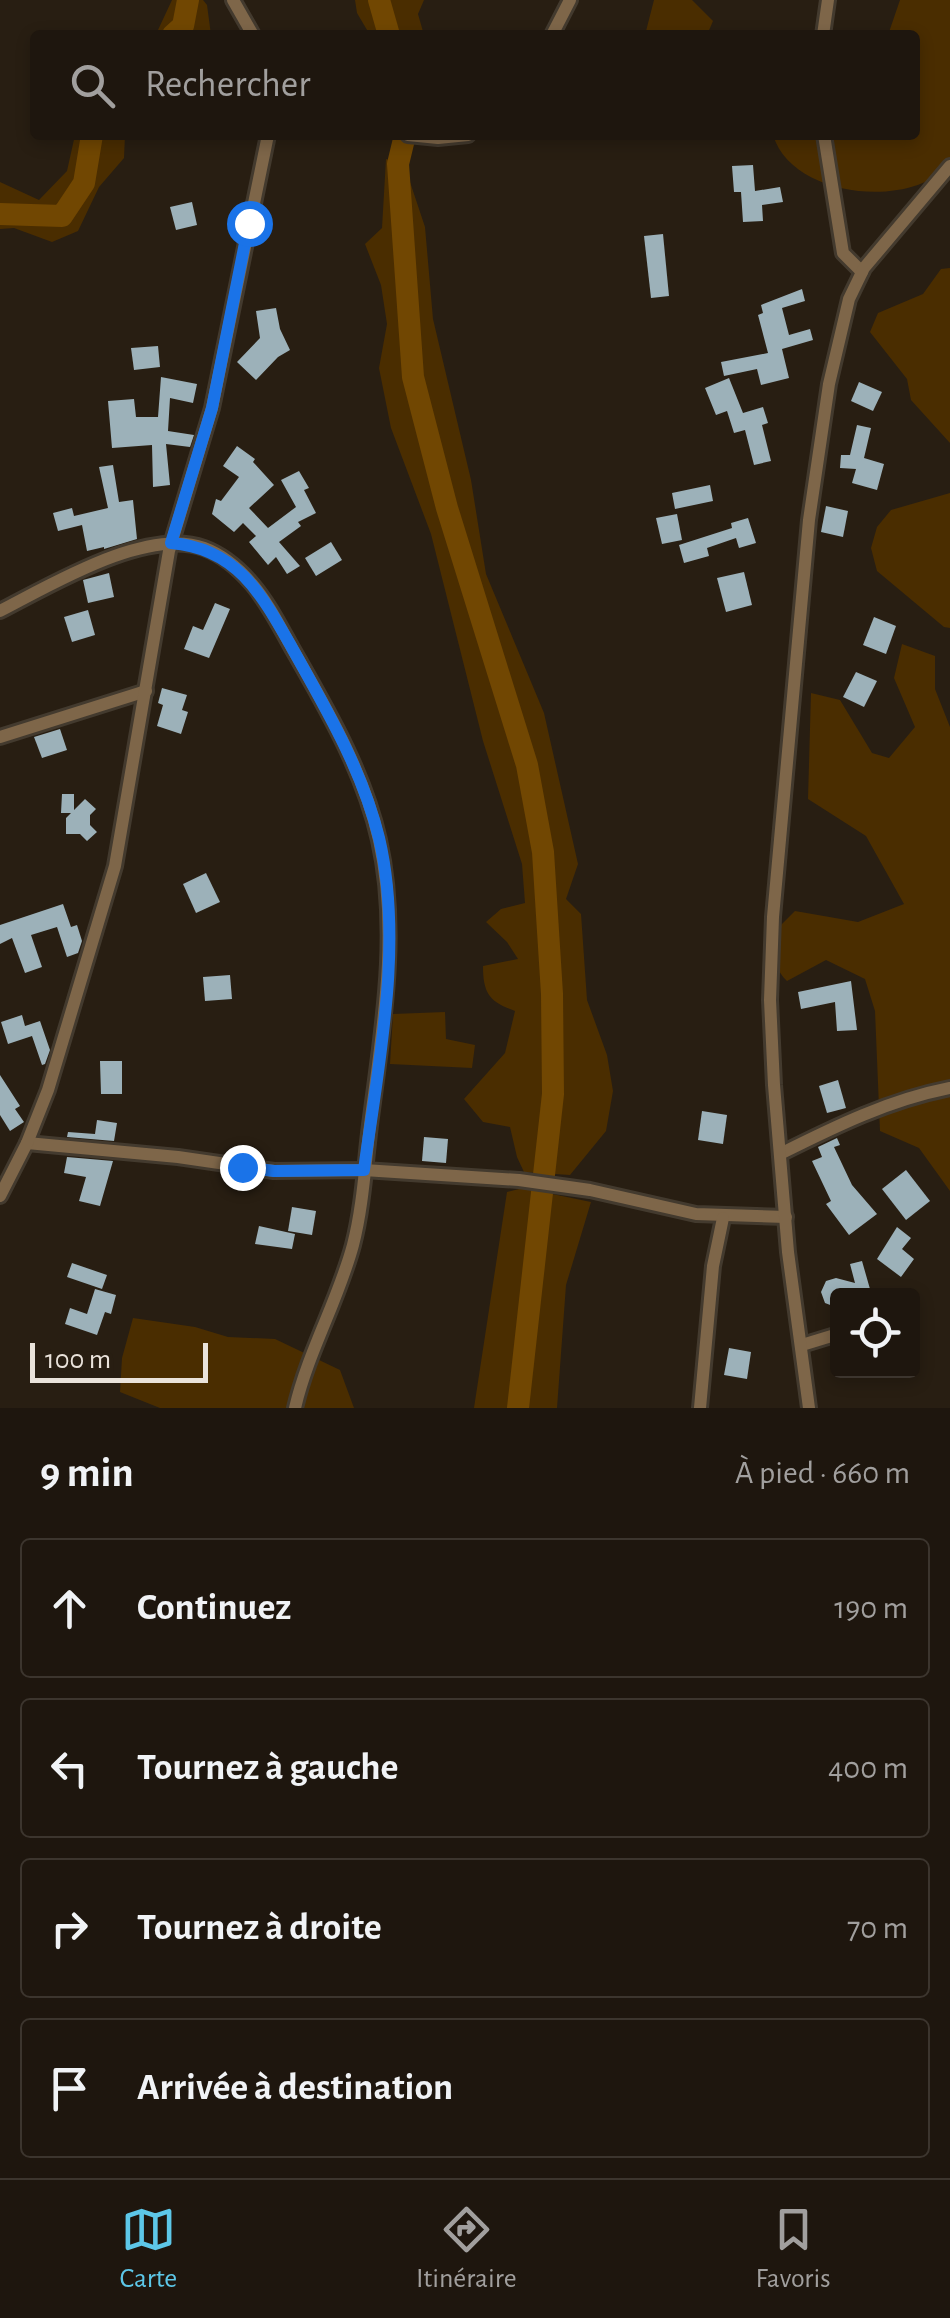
<!DOCTYPE html>
<html lang="fr">
<meta charset="utf-8">
<style>
:root{--surface:#1e160e;--page:#261f17;--text:#f1f3f6;--muted:#a19f9e;--line:#3c352e;--accent:#5dc7e8}
body{margin:0;font-family:"Alegreya Sans",sans-serif;background:var(--page);color:var(--text)}
.controls{position:absolute;right:30px;bottom:30px;display:grid;overflow:hidden;border-radius:10px;box-shadow:0 5px 15px #0003}
.controls button{width:90px;height:90px;display:grid;place-items:center;padding:0;border:0;border-bottom:2px solid var(--line);background:var(--surface);color:var(--text);font:50px sans-serif}
.scale{position:absolute;left:30px;bottom:25px;width:178px;box-sizing:border-box;padding-left:10px;border:5px solid #eae3db;border-top:0;font-size:28px;line-height:35px;white-space:nowrap;color:#eae3db;-webkit-text-stroke:8px #281e12;paint-order:stroke}
.stop{position:absolute;width:30px;height:30px;margin:-22px;border:8px solid #1a73e8;border-radius:50%;background:#fff}
.stop.end{background:#1a73e8;border-color:#fff;box-shadow:0 2px 10px #0008}
.list{margin:0;padding:0;list-style:none}
h2{display:flex;justify-content:space-between;align-items:center;height:130px;margin:0;padding:0 40px;font-size:42px}
h2 small{font-size:32px;font-weight:400;color:var(--muted)}
.list li{display:grid;grid-template-columns:65px 1fr auto;gap:30px;align-items:center;box-sizing:border-box;height:140px;margin:0 20px 20px;padding:0 20px;border:2px solid var(--line);border-radius:10px}
.list b{display:block;font-size:38px;white-space:nowrap}
.list em{font-size:32px;font-style:normal;color:var(--muted)}
.icon{flex:none;width:55px;height:55px;fill:none;stroke:currentColor;stroke-width:2;stroke-linecap:round;stroke-linejoin:round}
.map{position:relative;flex:none;width:950px;height:1408px;overflow:hidden}
.search{position:absolute;background:var(--surface);box-shadow:0 5px 15px #0003;left:30px;right:30px;top:30px;height:110px;display:flex;align-items:center;gap:25px;box-sizing:border-box;padding:0 35px;border-radius:10px;color:var(--muted);font-size:38px}
.sheet{height:770px;background:var(--surface)}
nav{display:flex;justify-content:space-around;align-items:center;box-sizing:border-box;height:140px;border-top:2px solid var(--line);background:var(--surface);font-size:28px;color:var(--muted)}
nav a{display:grid;justify-items:center;gap:5px}
nav .on{color:var(--accent)}
.map>svg:first-child{display:block}
.green{fill:#4a2d00}
.lines{fill:none;stroke-linecap:round;stroke-linejoin:round}
.river{stroke:#714702;stroke-width:22}
.building{fill:#9cb1b9}
.street-casing{stroke:#433a2e;stroke-width:18}
.street{stroke:#7e6649;stroke-width:12}
.route{stroke:#1a73e8;stroke-width:12}
</style>
<div class="map">
<svg width="950" height="1408" viewBox="0 0 950 1408">
<rect width="100%" height="100%" fill="#281e12"/>
<!-- green -->
<g class="green">
<polygon points="172,0 203,0 207,5 211,35 138,35 158,30"/>
<polygon points="355,0 424,0 418,14 424,35 370,35 357,13"/>
<polygon points="654,0 692,0 713,21 707,35 645,35"/>
<path d="M900 0H950V164C911 210 792 198 773 135H915V35H888Z"/>
<polygon points="75,135 125,135 124,158 99,187 78,231 52,242 14,228 0,229 0,182 39,200 67,171"/>
<path d="M386 159 409 167V179L425 227 433 319 471 480 486 574 544 713 578 864 566 899 581 914 587 1000 607 1055 613 1091 606 1131 570 1175 524 1172 517 1157 510 1127 483 1122 464 1099 505 1053 515 1011C490 1002 483 994 483 966L518 959 507 942 486 922 501 909 525 903 522 864 483 741 431 534 391 428 379 368 387 324 381 285 365 244 382 228Z"/>
<polygon points="950,268 950,443 911,400 907,379 870,332 878,313 923,294 941,269"/>
<polygon points="950,493 950,628 944,627 877,571 871,548 877,527 891,510"/>
<path d="M902 644 935 656V689L950 727V1191L919 1148 880 1131 875 1011 865 979 826 960 787 981C772 967 775 951 775 931L795 911 858 922 904 904 866 836 808 799 811 693 840 700 872 753 889 758 915 727 894 678Z"/>
<polygon points="445,1012 446,1039 475,1045 472,1068 390,1064 393,1014"/>
<polygon points="523,1188 591,1202 566,1285 557,1408 474,1408 507,1192"/>
<polygon points="133,1318 195,1327 228,1337 275,1339 340,1370 354,1408 160,1408 120,1392 122,1358"/>
</g>
<g class="lines">
<!-- river -->
<g class="river">
<polyline points="379,0 389,35"/>
<polyline points="173,35 183,26 188,0"/>
<polyline points="405,135 398,164 413,377 447,508 527,765 543,852 552,994 553,1094 518,1408"/>
<polyline points="0,214 62,216 84,183 92,135"/>
</g>
</g>
<!-- building -->
<g class="building">
<polygon points="753,165 755,191 780,187 783,202 762,205 763,221 743,222 741,192 734,192 732,166"/>
<polygon points="192,202 197,225 176,230 170,207"/>
<polygon points="663,234 669,296 651,298 644,236"/>
<polygon points="802,289 805,301 782,308 789,335 810,329 813,340 782,349 789,378 761,385 757,369 724,376 721,362 768,353 758,315 763,313 761,305"/>
<polygon points="276,308 280,329 290,350 278,357 256,380 237,362 260,338 256,311"/>
<polygon points="158,346 160,367 134,370 131,348"/>
<polygon points="161,377 197,384 193,403 170,398 168,431 194,435 190,447 166,444 170,485 153,487 152,445 112,448 108,401 134,399 136,417 158,417"/>
<polygon points="729,378 743,413 763,407 768,423 762,425 771,461 754,465 745,430 734,433 727,411 716,415 705,388"/>
<polygon points="859,382 882,392 873,411 851,401"/>
<polygon points="857,425 871,428 864,458 884,464 877,490 852,483 856,469 840,468 841,455 850,455"/>
<polygon points="237,446 255,459 253,462 274,485 249,508 268,528 296,507 281,480 299,471 309,488 304,490 316,513 298,522 301,526 279,542 300,566 287,574 276,557 268,565 249,542 256,536 243,523 234,532 212,514 216,499 221,501 239,477 223,466"/>
<polygon points="113,465 119,502 133,500 137,539 104,549 104,547 87,551 82,525 58,531 53,513 72,508 74,516 108,508 99,467"/>
<polygon points="710,485 713,501 675,509 672,493"/>
<polygon points="826,506 848,511 843,537 821,532"/>
<polygon points="677,514 682,540 662,544 656,518"/>
<polygon points="748,518 756,543 739,548 736,538 707,548 709,556 684,563 679,545 732,528 731,523"/>
<polygon points="331,542 342,560 316,576 305,558"/>
<polygon points="744,572 752,605 726,612 717,578"/>
<polygon points="109,573 114,597 88,603 83,580"/>
<polygon points="215,603 230,609 209,658 184,649 193,626 203,630"/>
<polygon points="88,610 95,635 72,642 64,617"/>
<polygon points="874,617 896,626 886,654 863,645"/>
<polygon points="856,672 877,681 864,707 843,697"/>
<polygon points="162,688 187,695 182,710 188,712 181,734 157,726 163,705 158,703"/>
<polygon points="60,729 67,750 42,758 34,737"/>
<polygon points="62,794 74,794 74,810 85,799 96,809 90,815 90,825 97,832 87,841 80,834 66,834 66,818 71,813 61,813"/>
<polygon points="206,873 220,902 196,913 183,884"/>
<polygon points="63,904 71,927 77,925 82,941 78,953 67,957 57,927 31,935 42,967 25,973 12,938 0,944 0,925"/>
<polygon points="230,975 232,999 205,1001 203,977"/>
<polygon points="851,981 857,1030 837,1031 835,1002 801,1009 798,992"/>
<polygon points="22,1015 25,1026 40,1021 50,1050 45,1064 42,1065 32,1036 8,1044 1,1022"/>
<polygon points="100,1061 122,1061 122,1094 101,1094"/>
<polygon points="0,1075 20,1106 15,1109 24,1122 10,1131 0,1115"/>
<polygon points="838,1080 846,1108 827,1113 819,1086"/>
<polygon points="702,1111 727,1115 723,1144 698,1140"/>
<polygon points="97,1120 117,1123 114,1141 67,1137 68,1132 95,1134"/>
<polygon points="424,1137 448,1139 446,1163 422,1161"/>
<polygon points="837,1138 840,1145 834,1147 852,1185 877,1214 849,1235 826,1204 831,1201 812,1161 822,1157 818,1147"/>
<polygon points="67,1157 113,1161 100,1206 79,1201 86,1177 64,1173"/>
<polygon points="906,1170 930,1201 906,1220 882,1189"/>
<polygon points="292,1207 316,1211 312,1235 288,1231"/>
<polygon points="259,1226 295,1234 292,1249 255,1244"/>
<polygon points="897,1227 911,1238 902,1249 914,1259 901,1277 877,1259"/>
<polygon points="862,1261 872,1296 838,1296 838,1308 825,1303 821,1292 826,1281 836,1278 855,1283 850,1264"/>
<polygon points="72,1263 107,1275 102,1289 67,1277"/>
<polygon points="95,1289 116,1295 111,1314 105,1312 97,1335 65,1324 70,1308 87,1314"/>
<polygon points="729,1348 751,1352 747,1379 724,1375"/>
</g>
<g class="lines">
<defs>
<g id="street">
<polyline points="233,0 253,35"/>
<polyline points="552,35 570,0"/>
<polyline points="823,35 828,0"/>
<polyline points="408,135 438,138 468,135"/>
<polyline points="824,135 843,253 862,272"/>
<path d="M0 611C51 585 146 527 204 548 223 555 240 570 252 584 270 605 282 631 296 655 329 713 364 773 379 840 400 933 382 1032 370 1125 365 1165 363 1206 353 1245 338 1301 308 1352 295 1408"/>
<polyline points="0,737 146,691"/>
<polyline points="27,1143 178,1157 274,1171 364,1170 519,1180 590,1190 696,1214 786,1217"/>
<path d="M780 1154C836 1126 889 1100 950 1088"/>
<polyline points="0,1196 27,1143 48,1090 115,866 169,551 212,408 268,135"/>
<polyline points="802,1345 838,1334"/>
<polyline points="700,1408 713,1266 723,1218"/>
<polyline points="809,1408 788,1252 774,1085 770,1000 773,917 809,520 829,384 849,299 864,268 950,166"/>
</g>
</defs>
<!-- street casing -->
<use href="#street" class="street-casing"/>
<!-- street -->
<use href="#street" class="street"/>
</g>
<g class="lines">
<!-- route -->
<path class="route" d="M242 1167 274 1171 364 1170C378 1065 404 944 379 838 362 769 325 707 291 646 261 593 236 548 171 543L212 408 249 223"/>
</g>
</svg>
<div class="controls">
<button><svg class="icon" aria-label="locate" viewBox="0 0 24 24"><circle cx="12" cy="12" r="6"/><path d="M12 2v4M12 18v4M2 12h4M18 12h4"/></svg></button>
</div>
<div class="scale">100 m</div>
<div class="stop" style="left:249px;top:223px"></div>
<div class="stop end" style="left:242px;top:1167px"></div>
<div class="search"><svg class="icon" aria-label="search" viewBox="0 0 24 24"><circle cx="10" cy="10" r="6"/><path d="M15 15l6 6"/></svg>Rechercher</div>
</div>
<section class="sheet">
<h2>9 min<small>À pied · 660 m</small></h2>
<ul class="list">
<li><svg class="icon" aria-label="ahead" viewBox="0 0 24 24"><path d="M12 20V5M6 11l6-6 6 6"/></svg><div><b>Continuez</b></div><em>190 m</em></li>
<li><svg class="icon" aria-label="left" viewBox="0 0 24 24"><path d="M17 20v-9H6M10 6l-5 5 5 5"/></svg><div><b>Tournez à gauche</b></div><em>400 m</em></li>
<li><svg class="icon" aria-label="right" viewBox="0 0 24 24"><path d="M7 20v-9h11M14 6l5 5-5 5"/></svg><div><b>Tournez à droite</b></div><em>70 m</em></li>
<li><svg class="icon" aria-label="arrive" viewBox="0 0 24 24"><path d="M6 21V4h12l-3 4 3 4H6"/></svg><div><b>Arrivée à destination</b></div></li>
</ul>
</section>
<nav>
<a class="on"><svg class="icon" aria-label="map" viewBox="0 0 24 24"><path d="M3 6l6-2 6 2 6-2v14l-6 2-6-2-6 2zM9 4v14M15 6v14"/></svg>Carte</a>
<a><svg class="icon" aria-label="directions" viewBox="0 0 24 24"><path d="M12 3l9 9-9 9-9-9zM9 14v-3h6M13 9l2 2-2 2"/></svg>Itinéraire</a>
<a><svg class="icon" aria-label="saved" viewBox="0 0 24 24"><path d="M7 4h10v16l-5-4-5 4z"/></svg>Favoris</a>
</nav>
